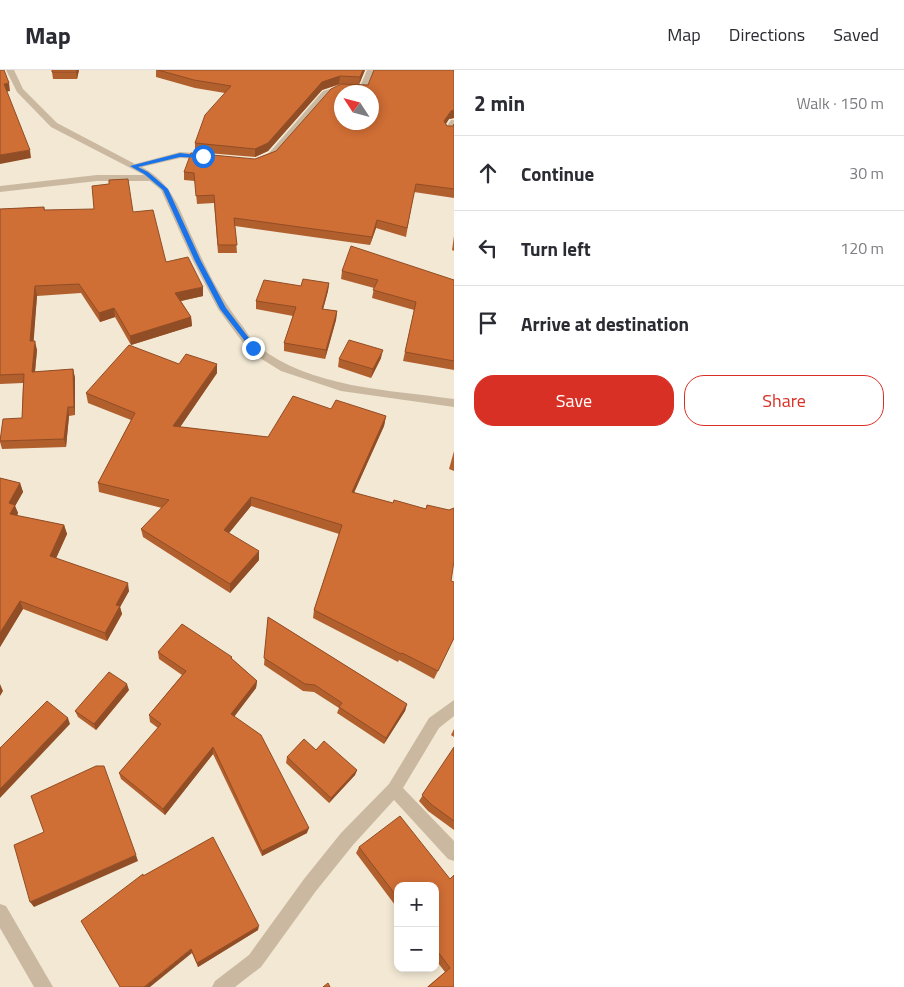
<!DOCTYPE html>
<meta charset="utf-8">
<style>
:root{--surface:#fff;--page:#f7f7f7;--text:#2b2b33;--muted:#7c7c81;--line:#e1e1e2;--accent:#d93025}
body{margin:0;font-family:"Titillium Web",sans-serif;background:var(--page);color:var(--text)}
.controls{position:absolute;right:15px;bottom:15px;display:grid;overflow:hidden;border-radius:10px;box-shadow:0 2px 8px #0003}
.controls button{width:45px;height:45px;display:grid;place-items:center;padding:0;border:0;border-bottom:1px solid var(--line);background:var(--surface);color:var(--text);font:25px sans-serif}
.compass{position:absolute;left:334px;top:15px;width:45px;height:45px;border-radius:50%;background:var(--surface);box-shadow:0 2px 8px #0003;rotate:306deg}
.stop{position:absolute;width:15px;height:15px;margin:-11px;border:4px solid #1a73e8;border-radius:50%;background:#fff}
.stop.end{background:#1a73e8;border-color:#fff;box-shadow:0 1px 5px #0008}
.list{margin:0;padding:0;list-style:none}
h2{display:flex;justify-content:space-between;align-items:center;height:65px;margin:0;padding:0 20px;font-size:21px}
h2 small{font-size:16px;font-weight:400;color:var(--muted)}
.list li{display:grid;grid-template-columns:32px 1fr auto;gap:15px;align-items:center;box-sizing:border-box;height:75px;padding:0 20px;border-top:1px solid var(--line)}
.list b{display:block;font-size:19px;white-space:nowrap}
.list em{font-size:16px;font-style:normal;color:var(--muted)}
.actions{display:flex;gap:10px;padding:15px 20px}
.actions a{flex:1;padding:11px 0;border:1px solid var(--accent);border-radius:20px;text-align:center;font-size:18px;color:var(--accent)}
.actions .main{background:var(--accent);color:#fff}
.icon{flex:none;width:28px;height:28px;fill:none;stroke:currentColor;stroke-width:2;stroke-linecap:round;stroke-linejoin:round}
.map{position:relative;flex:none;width:454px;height:917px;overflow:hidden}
header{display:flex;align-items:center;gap:30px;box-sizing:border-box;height:70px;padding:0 25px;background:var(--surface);border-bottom:1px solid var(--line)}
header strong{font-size:24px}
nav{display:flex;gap:28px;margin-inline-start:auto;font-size:18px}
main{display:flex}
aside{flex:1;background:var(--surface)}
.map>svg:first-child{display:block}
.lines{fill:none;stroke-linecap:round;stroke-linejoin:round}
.minor{fill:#cab9a0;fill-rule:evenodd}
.wall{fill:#b25f2e}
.shaded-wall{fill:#914d25}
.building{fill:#cf6e35;stroke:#914d25;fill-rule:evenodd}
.route{fill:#1a73e8}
</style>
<header>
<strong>Map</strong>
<nav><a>Map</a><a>Directions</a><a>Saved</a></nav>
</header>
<main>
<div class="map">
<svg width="454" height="917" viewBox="0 0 454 917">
<rect width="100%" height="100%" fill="#f2e8d4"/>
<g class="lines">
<!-- minor -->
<g class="minor">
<path d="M6 0H14L23 19 57 53 135 94 180 82 210 84 211 86 207 89 180 88 142 97C173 114 179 139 193 169 207 201 222 231 244 258 248 264 252 272 258 276 310 318 390 320 454 329V337L341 321 281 301 249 281 218 239 193 191 161 120 150 111H97L0 122V116L97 105H144L51 57 17 22Z"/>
<polygon points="367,0 375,0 366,21 340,20 329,25 275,87 264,93 258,93 258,89 269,83 323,21 339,16 360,17"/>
<polygon points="451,50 454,50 454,58 451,62 445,62 444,60"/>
<polygon points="454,630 454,646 439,658 403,718 454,771 454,791 448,789 394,730 353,775 316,821 261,897 235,917 212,917 215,911 249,885 304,809 341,763 389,714 429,648"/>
<polygon points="0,834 6,836 53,917 34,917 0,858"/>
</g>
</g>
<!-- wall -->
<g class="wall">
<polygon points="79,0 77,9 53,9 52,2"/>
<polygon points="156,0 365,0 359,14 454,48 449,49 446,54 447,56 453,56 454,54 454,128 414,122 406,167 376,158 370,175 235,156 237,183 218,183 214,133 197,134 195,111 184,110 184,102 255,89 276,81 341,14 322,20 268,81 255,87 195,82 195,73 225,23 195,18 156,7"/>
<polygon points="44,137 45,140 133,142 166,192 203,226 181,231 191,247 192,256 131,275 115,247 100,252 81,223 37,226 33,271 37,280 35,302 73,299 75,308 75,345 69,346 66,377 2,379 0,372 0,367 22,348 23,313 0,314 0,139"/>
<polygon points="454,166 454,181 452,180"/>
<polygon points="342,201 454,210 454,300 403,291 414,240 372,228 374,218 341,209"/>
<polygon points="329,213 328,221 323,239 337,241 336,250 325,289 284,281 284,273 293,246 256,239 256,231 301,216"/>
<polygon points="381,288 371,308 338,297 339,289"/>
<polygon points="179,294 217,303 180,357 268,367 331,339 386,346 384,356 354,423 393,433 426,439 427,435 451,511 454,568 434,609 399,590 398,592 313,548 314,540 339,464 251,436 229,463 259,490 230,523 143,467 141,459 162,438 99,422 98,413 131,350 88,333 86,323"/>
<polygon points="454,381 454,401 449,399"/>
<polygon points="0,408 20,413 23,422 15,436 18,443 17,446 64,455 67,464 56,488 129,521 120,537 122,544 107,571 23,539 0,577"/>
<polygon points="268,547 407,634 405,641 384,674 337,643 339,638 314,622 303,621 264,595"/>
<polygon points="158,582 232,589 257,611 256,618 234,646 307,763 262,786 213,684 165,745 121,709 119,703 158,658 150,652 149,645 182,605 159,589"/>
<polygon points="129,620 96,660 78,647 75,641"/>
<polygon points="454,659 454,667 451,665"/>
<polygon points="454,677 454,760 428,741 419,731"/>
<polygon points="287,687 357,700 355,705 329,733 286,693"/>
<polygon points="359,777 450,809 454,917 427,917 445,902 435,889 435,816 398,816 398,839 356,783"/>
<polygon points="143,806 258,860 198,897 192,883"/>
</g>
<!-- shaded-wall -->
<g class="shaded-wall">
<polygon points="77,0 79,0 77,9 76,2"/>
<polygon points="363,0 365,0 359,15 360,7"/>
<polygon points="340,6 339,14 322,20 268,81 255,87 255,79 322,12"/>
<polygon points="9,13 10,21 5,22 4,14"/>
<polygon points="454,40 454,48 449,49 442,59 444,51 451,41"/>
<polygon points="30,80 31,88 0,94 0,85"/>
<polygon points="377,150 376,158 370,175 372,167"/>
<polygon points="329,213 328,221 321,247 322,239"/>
<polygon points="35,216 37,226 33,280 30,271"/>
<polygon points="203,217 203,226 176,232 175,223"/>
<polygon points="114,238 115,247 100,252 99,243"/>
<polygon points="337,241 336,250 325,289 326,280"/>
<polygon points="191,247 192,256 131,275 130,266"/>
<polygon points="35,271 37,280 34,311 32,302"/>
<polygon points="383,280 381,288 371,308 373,299"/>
<polygon points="217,294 217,303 174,366 173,356"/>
<polygon points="73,299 75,308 75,345 74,337"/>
<polygon points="68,337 69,346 66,377 64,369"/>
<polygon points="386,346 384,356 350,431 352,422"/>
<polygon points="20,413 23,422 15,436 18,443 13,453 10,444 9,433"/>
<polygon points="251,427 251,436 224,469 224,460"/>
<polygon points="64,455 67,464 53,495 50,486"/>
<polygon points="259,481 259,490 230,523 230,514"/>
<polygon points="128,513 129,521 120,537 122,544 107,571 105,563 116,535"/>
<polygon points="20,531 23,539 0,577 0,563"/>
<polygon points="257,611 256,618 231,651 231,644"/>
<polygon points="0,614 3,621 0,626"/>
<polygon points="127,614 129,620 96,660 94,654"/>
<polygon points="407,634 405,641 384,674 386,668"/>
<polygon points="68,648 70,654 0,728 0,719"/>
<polygon points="213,677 213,684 165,745 163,739"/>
<polygon points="357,700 355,705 329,733 331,728"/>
<polygon points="309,758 307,763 262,786 262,781"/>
<polygon points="136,785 138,791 34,837 30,832"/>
<polygon points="259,856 258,860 198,897 197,893"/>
<polygon points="191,879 192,883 150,917 144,917"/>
</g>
<!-- building -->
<g class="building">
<polygon points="0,0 4,0 9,13 4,14 30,80 0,85"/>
<polygon points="52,0 77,0 76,2 52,2"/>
<polygon points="158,0 363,0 360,7 340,6 322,12 268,73 255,79 195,73 205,45 231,16 194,10"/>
<path d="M374 0H454V40L451 41 444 51 447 56H453L454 54V119L416 114 407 158 377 150 372 167 234 148 237 175H218L214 125 196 126 194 103 184 102 191 83 255 89 276 81 331 19 341 14 368 15ZM342 22H372V52H342Z"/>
<polygon points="128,109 133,142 153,140 166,192 188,187 203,217 175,223 191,247 130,266 114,238 99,243 79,214 35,216 30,271 35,271 32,302 73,299 74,337 68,337 64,369 0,371 3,349 22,348 24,304 0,305 0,139 44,137 44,140 94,139 92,116 109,114 109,110"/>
<polygon points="351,176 454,210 454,291 405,282 416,232 373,220 378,210 342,201"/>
<polygon points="303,209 329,213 322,239 337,241 326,280 284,273 296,237 256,231 264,210 301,216"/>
<polygon points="349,270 383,280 373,299 339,289"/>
<polygon points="129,275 179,294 186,284 217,294 173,356 268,367 293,326 331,339 336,330 386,346 352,422 393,433 394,430 426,439 427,435 449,440 454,438 454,491 451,511 454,512 454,568 438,601 402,583 401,584 314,540 342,455 251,427 224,460 259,481 230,514 141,459 169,430 98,413 135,343 86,323"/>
<polygon points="0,408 20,413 9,433 15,435 10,444 64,455 50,486 128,513 116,535 120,536 105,563 20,531 0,563"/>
<polygon points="268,547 407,634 386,668 339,637 342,633 315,615 305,614 264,588"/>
<polygon points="182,554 232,587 231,588 257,611 231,644 261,665 309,758 262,781 213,677 163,739 119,703 161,654 149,645 186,601 158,582"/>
<polygon points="109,602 127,614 94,654 75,641"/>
<polygon points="47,631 68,648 0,719 0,678"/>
<polygon points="304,669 316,680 324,671 357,700 331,728 287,687"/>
<polygon points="454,677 454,751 432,735 422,725"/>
<polygon points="96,696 104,696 136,785 30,832 14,775 44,762 31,726"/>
<polygon points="400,746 450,809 454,805 454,917 428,917 450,898 435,878 435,816 398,816 398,828 359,777"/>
<polygon points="213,767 259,856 197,893 191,879 144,917 120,917 81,851 143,804 143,806"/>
<polygon points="328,913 330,917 323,917"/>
</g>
<!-- route -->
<polygon class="route" points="180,83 206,86 203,88 180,87 138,97 148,102 168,119 201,191 226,238 255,276 255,279 251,279 220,239 195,191 163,120 144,104 130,96"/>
</svg>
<div class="controls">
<button>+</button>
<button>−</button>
</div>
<svg class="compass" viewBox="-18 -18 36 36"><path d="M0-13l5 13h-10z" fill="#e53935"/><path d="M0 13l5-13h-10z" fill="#7c7c81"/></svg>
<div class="stop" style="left:203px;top:86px"></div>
<div class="stop end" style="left:253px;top:278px"></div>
</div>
<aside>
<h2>2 min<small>Walk · 150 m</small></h2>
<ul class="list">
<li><svg class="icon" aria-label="ahead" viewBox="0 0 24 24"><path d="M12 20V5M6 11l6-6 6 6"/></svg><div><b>Continue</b></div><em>30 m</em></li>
<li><svg class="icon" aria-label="left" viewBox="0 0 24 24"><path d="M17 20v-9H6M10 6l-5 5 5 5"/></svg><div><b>Turn left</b></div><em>120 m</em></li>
<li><svg class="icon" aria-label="arrive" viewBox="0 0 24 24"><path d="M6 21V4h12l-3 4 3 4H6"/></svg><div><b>Arrive at destination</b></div></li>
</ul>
<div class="actions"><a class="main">Save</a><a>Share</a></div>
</aside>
</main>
